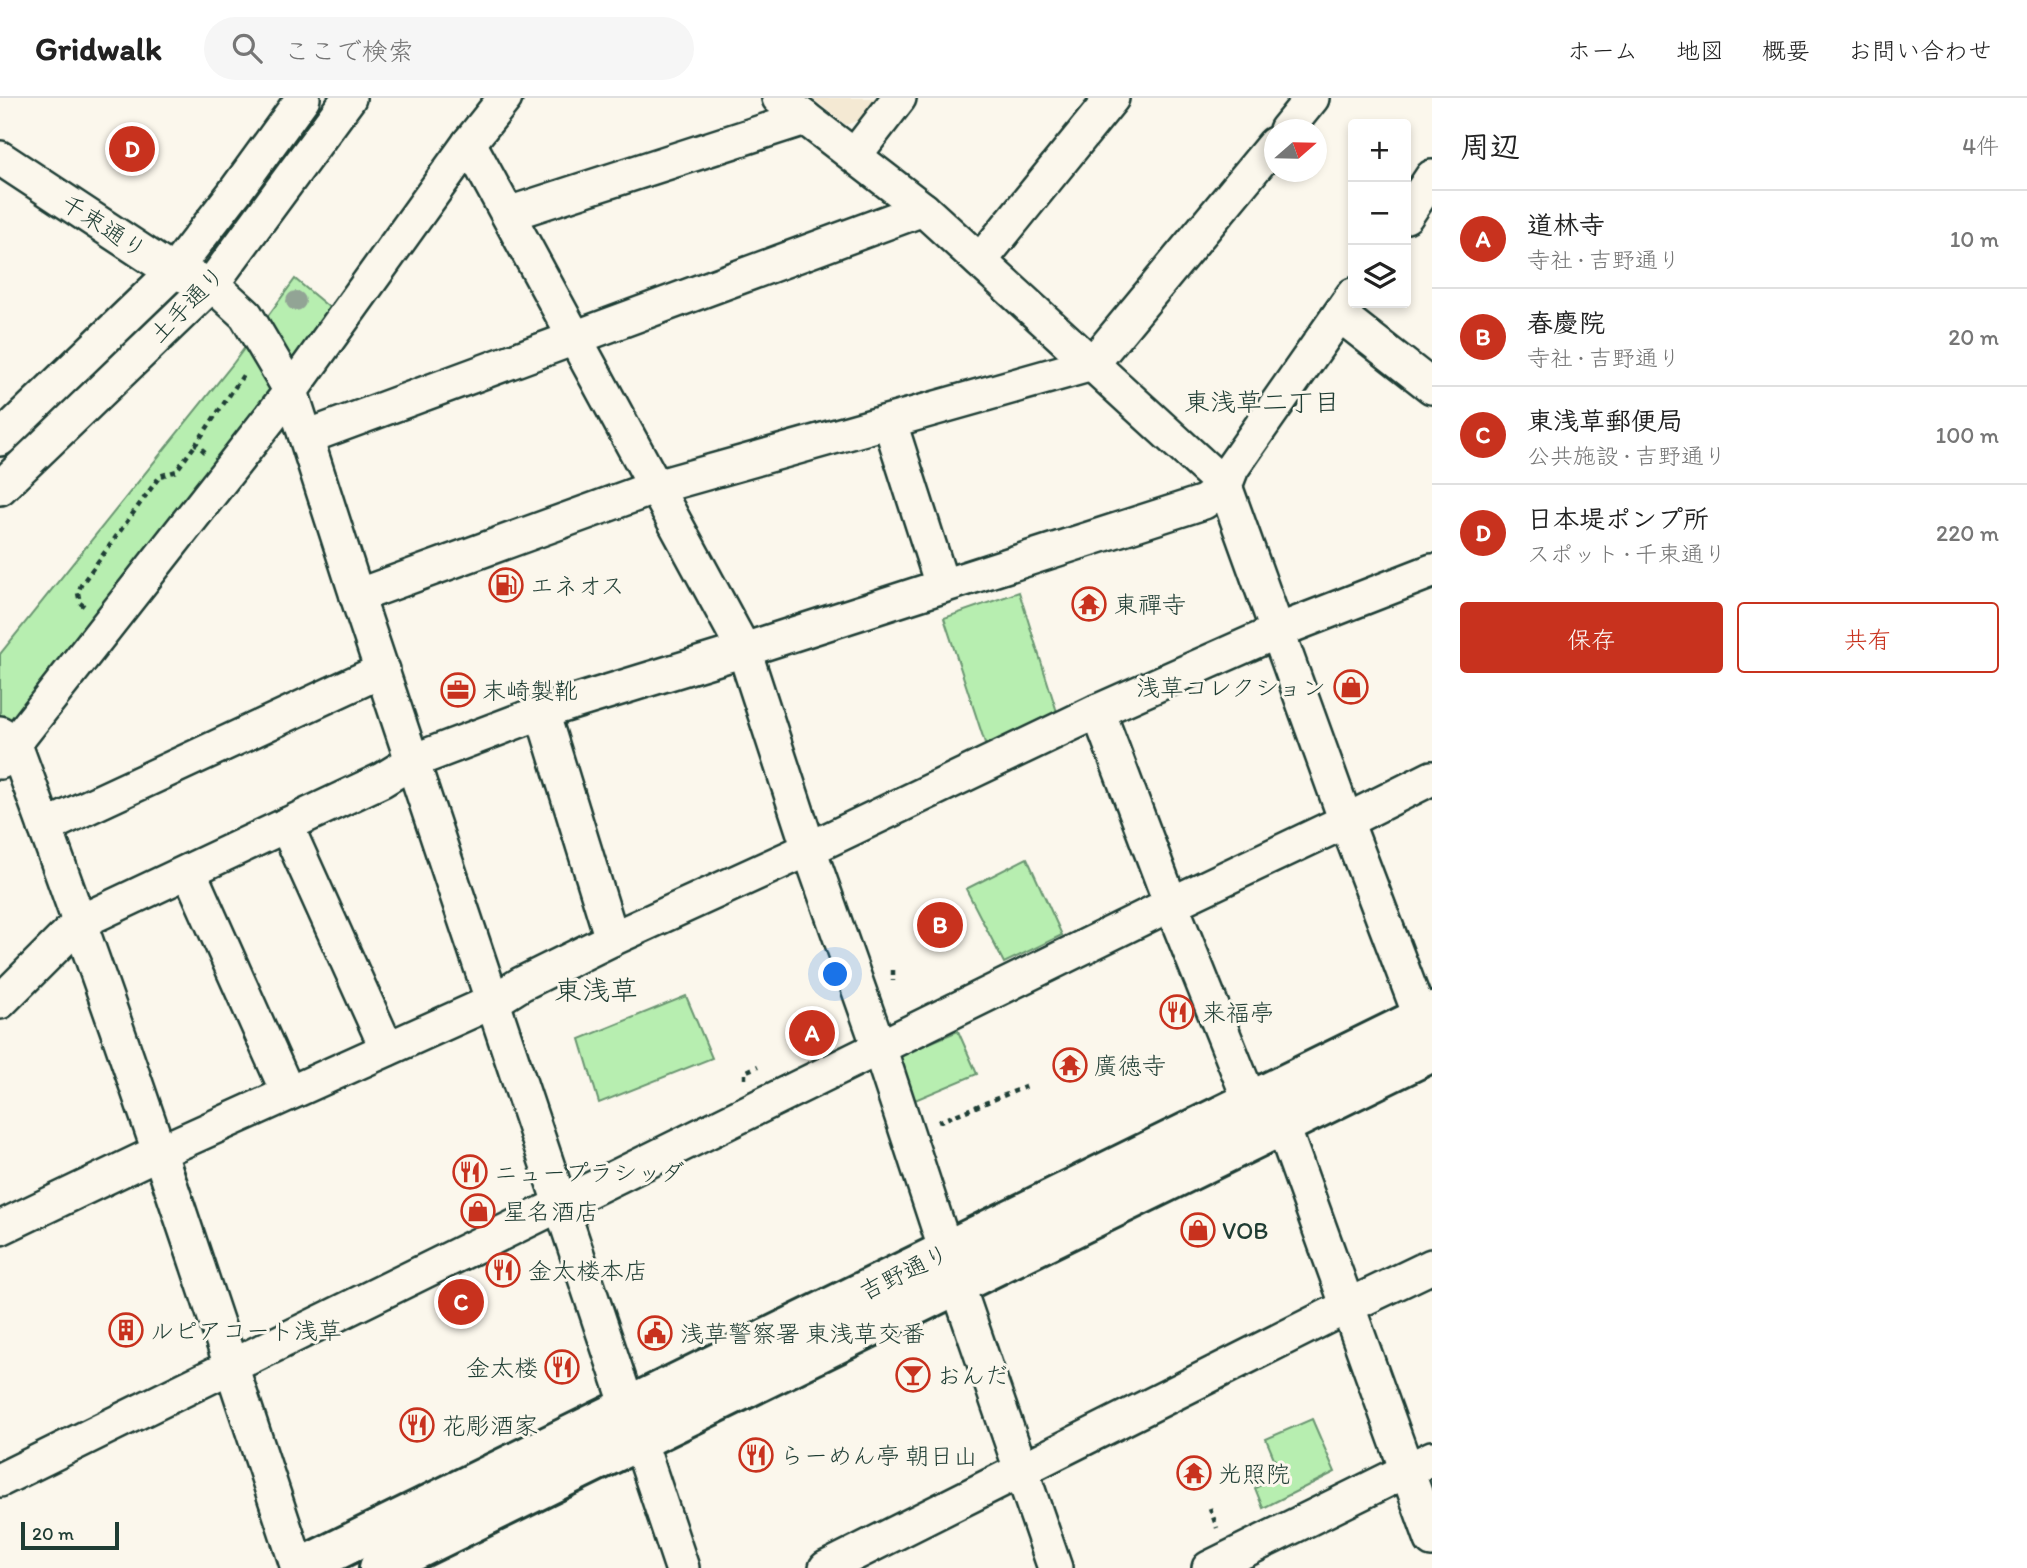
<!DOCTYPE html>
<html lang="ja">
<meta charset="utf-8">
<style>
:root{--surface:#fff;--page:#f6f6f6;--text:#222;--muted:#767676;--line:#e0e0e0;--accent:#c8321e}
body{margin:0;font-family:Itim,"Klee One",sans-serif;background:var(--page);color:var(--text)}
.controls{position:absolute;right:21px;top:21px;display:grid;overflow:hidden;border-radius:7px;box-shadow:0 4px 10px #0003}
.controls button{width:63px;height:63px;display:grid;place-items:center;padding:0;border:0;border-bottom:2px solid var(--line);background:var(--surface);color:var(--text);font:35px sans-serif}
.compass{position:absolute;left:1264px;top:21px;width:63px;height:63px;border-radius:50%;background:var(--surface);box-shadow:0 4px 10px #0003;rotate:70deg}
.scale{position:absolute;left:21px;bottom:18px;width:98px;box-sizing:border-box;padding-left:7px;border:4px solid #1f3d34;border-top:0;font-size:19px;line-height:24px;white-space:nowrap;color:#1f3d34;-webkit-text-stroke:5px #fbf7ec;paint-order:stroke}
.you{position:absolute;left:836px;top:877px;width:24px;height:24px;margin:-18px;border:5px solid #fff;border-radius:50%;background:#1a73e8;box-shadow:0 0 0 10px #1a73e833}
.badge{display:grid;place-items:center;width:46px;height:46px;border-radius:50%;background:var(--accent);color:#fff;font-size:23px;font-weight:700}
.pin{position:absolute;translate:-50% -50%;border:4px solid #fff;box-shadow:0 2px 7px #0006}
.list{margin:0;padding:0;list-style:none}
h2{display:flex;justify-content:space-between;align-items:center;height:91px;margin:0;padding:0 28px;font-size:30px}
h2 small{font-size:23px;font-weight:400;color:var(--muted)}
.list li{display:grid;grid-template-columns:46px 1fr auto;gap:21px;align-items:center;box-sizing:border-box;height:98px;padding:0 28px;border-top:2px solid var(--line)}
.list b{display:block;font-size:26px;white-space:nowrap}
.list p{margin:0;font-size:23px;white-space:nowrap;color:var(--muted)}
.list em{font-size:23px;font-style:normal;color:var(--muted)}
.actions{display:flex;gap:14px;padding:21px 28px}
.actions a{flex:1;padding:16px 0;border:2px solid var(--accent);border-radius:7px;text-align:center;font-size:24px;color:var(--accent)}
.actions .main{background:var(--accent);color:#fff}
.icon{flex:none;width:38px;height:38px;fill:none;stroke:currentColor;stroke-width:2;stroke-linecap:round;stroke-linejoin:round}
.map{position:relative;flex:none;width:1432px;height:1470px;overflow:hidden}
header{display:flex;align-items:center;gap:42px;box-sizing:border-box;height:98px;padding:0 35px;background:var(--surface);border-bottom:2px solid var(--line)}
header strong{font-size:33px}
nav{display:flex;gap:38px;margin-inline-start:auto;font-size:24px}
.search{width:490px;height:63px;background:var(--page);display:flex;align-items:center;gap:18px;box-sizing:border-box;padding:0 24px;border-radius:38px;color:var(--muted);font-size:26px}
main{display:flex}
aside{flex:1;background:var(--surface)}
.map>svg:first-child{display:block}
.built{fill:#f4e9d3}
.green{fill:#b7eeb0;stroke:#6b9672;stroke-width:2}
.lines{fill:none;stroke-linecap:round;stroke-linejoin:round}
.minor-casing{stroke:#1f3d34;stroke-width:38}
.major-casing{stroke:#1f3d34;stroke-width:44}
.path{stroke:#1f3d34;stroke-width:4.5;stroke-dasharray:5 5;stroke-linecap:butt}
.minor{stroke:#fbf7ec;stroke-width:33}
.major{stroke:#fbf7ec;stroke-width:38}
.tree{fill:#92a495}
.labels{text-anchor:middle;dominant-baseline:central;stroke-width:6;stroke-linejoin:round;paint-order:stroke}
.street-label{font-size:24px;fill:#1f3d34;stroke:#fbf7ec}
.poi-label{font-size:24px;fill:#1f3d34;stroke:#fbf7ec;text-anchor:start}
.neighbourhood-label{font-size:26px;fill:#1f3d34;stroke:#fbf7ec}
.quarter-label{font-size:28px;fill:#1f3d34;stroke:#fbf7ec}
</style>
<header>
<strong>Gridwalk</strong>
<div class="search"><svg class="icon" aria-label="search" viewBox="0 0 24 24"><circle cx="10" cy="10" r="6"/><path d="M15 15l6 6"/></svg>ここで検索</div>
<nav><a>ホーム</a><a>地図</a><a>概要</a><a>お問い合わせ</a></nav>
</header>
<main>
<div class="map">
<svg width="1432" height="1470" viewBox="0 0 1432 1470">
<rect width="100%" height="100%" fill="#fbf7ec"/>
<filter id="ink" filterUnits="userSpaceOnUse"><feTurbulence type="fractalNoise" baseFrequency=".0143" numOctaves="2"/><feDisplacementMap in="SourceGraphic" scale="14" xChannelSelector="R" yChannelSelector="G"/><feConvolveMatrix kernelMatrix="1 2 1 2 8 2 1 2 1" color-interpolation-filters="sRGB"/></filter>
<g filter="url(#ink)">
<!-- built -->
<polygon class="built" points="812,0 876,0 859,22 846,27"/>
<!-- green -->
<g class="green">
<polygon points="295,181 331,211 256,312 116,497 0,636 0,556 232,267"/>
<polygon points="1019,494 1057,614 986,648 944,520"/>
<polygon points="1027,760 1062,837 1004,865 966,791"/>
<polygon points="686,898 712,960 599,1005 580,941"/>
<polygon points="958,933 977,976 915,1002 896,959"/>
<polygon points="1312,1321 1335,1374 1263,1410 1255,1390 1281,1377 1266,1341"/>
</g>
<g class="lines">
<defs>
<g id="minor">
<polyline points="779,0 923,111 1225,388 1346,723 1421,920"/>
<polyline points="1286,32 1312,0"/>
<polyline points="469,45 744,552 809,751 879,949 946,1153"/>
<polyline points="855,57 899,0"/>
<polyline points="0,60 173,174 212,186 246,217 291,293 357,498 682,1470"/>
<polyline points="508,116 805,20"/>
<polyline points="1406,118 1432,79"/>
<polyline points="980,163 1112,0"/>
<polyline points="1340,217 1432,289"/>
<polyline points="890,325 942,487"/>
<polyline points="307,339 923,111"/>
<polyline points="0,341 173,174 234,95 303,0"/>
<polyline points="0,390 212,186 349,0"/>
<polyline points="357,498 656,389 1092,266 1274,46"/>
<polyline points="1098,613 1171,806 1250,1003"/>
<polyline points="542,614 612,841"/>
<path d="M0 635 15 647C116 919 207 1194 298 1470"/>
<polyline points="0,664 291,293 469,45 505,0"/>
<polyline points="286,727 387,951"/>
<polyline points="45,729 383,572"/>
<polyline points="189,773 288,995"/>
<polyline points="0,904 80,824 382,682 413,663 542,614 744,552 1204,404 1225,388 1232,370 1353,197"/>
<polyline points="1282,1026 1432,1442"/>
<polyline points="0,1130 159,1054 494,903 521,886 612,841 809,751 1098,613 1278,533 1432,473"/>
<polyline points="957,1186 1055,1470"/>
<polyline points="0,1382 1171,806 1346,723 1432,680"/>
<polyline points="826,1470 1348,1208 1432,1168"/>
<polyline points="1209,1470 1432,1360"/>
</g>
<g id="major">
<polyline points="300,1470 1432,914"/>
<polyline points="379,1470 1432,954"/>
</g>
</defs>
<!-- minor casing -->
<use href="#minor" class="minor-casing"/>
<!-- major casing -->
<use href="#major" class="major-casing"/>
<!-- path -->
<g class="path">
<polyline points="205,354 196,346 244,276"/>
<polyline points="84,508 80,505 78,495 81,487 160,378 176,373 196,346"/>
<polyline points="893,872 893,883"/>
<polyline points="745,981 745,974 758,968"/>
<polyline points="938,1024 1030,987"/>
<polyline points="1210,1410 1217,1430"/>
</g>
<!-- minor -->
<use href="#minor" class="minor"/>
<!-- major -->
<use href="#major" class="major"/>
</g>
<!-- trees -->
<circle class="tree" cx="296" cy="203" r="10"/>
</g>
<!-- icons -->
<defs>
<symbol id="fuel-ring" viewBox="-11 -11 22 22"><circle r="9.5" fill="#fbf7ec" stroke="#c8321e" stroke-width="1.5"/><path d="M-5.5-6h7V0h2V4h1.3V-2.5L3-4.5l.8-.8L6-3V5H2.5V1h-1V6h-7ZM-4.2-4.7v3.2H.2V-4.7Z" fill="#c8321e"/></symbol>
<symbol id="temple-ring" viewBox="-11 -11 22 22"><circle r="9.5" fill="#fbf7ec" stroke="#c8321e" stroke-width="1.5"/><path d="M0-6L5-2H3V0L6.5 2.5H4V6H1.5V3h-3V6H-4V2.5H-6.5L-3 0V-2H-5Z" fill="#c8321e"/></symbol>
<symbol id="shop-ring" viewBox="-11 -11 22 22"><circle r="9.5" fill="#fbf7ec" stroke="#c8321e" stroke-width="1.5"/><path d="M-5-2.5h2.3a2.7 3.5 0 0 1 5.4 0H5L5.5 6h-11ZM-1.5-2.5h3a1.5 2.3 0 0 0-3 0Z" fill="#c8321e"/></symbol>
<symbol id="office-ring" viewBox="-11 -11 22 22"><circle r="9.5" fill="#fbf7ec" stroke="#c8321e" stroke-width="1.5"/><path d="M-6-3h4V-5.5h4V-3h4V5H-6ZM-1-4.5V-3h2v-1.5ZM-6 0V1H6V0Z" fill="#c8321e"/></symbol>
<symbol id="restaurant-ring" viewBox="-11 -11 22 22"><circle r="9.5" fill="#fbf7ec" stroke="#c8321e" stroke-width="1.5"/><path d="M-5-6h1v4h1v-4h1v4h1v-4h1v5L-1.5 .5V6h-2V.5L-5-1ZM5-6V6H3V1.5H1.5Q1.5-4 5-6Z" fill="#c8321e"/></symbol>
<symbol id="building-ring" viewBox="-11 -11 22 22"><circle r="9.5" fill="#fbf7ec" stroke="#c8321e" stroke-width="1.5"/><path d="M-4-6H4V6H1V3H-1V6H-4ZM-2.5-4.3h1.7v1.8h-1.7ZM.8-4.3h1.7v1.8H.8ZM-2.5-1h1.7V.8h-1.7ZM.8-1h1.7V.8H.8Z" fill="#c8321e"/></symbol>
<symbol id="civic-ring" viewBox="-11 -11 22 22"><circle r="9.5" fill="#fbf7ec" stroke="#c8321e" stroke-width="1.5"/><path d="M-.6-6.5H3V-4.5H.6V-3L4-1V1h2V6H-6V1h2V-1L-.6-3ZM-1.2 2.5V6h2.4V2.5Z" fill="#c8321e"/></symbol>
<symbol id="bar-ring" viewBox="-11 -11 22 22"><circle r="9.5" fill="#fbf7ec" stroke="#c8321e" stroke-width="1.5"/><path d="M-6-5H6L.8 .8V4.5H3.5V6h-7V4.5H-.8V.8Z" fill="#c8321e"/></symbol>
</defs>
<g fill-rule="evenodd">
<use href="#fuel-ring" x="487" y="468" width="38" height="38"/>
<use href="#temple-ring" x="1070" y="487" width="38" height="38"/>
<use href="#shop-ring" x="1332" y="570" width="38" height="38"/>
<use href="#office-ring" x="439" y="573" width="38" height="38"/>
<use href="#restaurant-ring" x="1158" y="895" width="38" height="38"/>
<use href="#temple-ring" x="1051" y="948" width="38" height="38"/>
<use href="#restaurant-ring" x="451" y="1055" width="38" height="38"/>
<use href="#shop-ring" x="459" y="1094" width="38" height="38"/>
<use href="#shop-ring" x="1179" y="1113" width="38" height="38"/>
<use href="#restaurant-ring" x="484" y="1153" width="38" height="38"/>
<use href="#building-ring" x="107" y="1213" width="38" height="38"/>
<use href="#civic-ring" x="636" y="1216" width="38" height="38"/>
<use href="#restaurant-ring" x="543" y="1250" width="38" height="38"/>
<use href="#bar-ring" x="894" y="1258" width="38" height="38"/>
<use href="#restaurant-ring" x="398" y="1308" width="38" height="38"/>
<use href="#restaurant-ring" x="737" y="1338" width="38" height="38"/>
<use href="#temple-ring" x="1175" y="1356" width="38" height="38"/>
</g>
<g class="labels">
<!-- street labels -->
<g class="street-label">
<text transform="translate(104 128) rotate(33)">千束通り</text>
<text transform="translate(187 206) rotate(-46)">土手通り</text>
<text transform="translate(904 1174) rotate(-26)">吉野通り</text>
</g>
<!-- poi labels -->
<g class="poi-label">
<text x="530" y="487">エネオス</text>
<text x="1114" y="506">東禪寺</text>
<text x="1326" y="589" text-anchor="end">浅草コレクション</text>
<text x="482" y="592">末崎製靴</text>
<text x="1202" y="914">来福亭</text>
<text x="1094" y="967">廣徳寺</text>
<text x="494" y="1074">ニュープラシッダ</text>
<text x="503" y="1113">星名酒店</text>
<text x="1222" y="1132">VOB</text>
<text x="528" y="1172">金太楼本店</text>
<text x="150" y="1232">ルピアコート浅草</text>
<text x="680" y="1235">浅草警察署 東浅草交番</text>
<text x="538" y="1269" text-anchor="end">金太楼</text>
<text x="937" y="1277">おんだ</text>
<text x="442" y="1327">花彫酒家</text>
<text x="780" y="1357">らーめん亭 朝日山</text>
<text x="1218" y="1375">光照院</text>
</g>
<!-- neighbourhood labels -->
<g class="neighbourhood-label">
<text x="1262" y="304">東浅草二丁目</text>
</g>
<!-- quarter labels -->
<g class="quarter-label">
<text x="596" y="892">東浅草</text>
</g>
</g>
</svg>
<div class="controls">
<button>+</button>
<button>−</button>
<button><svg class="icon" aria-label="layers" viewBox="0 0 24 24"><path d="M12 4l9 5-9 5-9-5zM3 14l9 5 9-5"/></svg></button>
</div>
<svg class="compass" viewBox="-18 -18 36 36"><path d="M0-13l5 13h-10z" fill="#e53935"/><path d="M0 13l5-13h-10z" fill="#767676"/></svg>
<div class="scale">20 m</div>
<div class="you"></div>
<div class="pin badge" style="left:812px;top:935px">A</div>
<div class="pin badge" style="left:940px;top:827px">B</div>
<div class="pin badge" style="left:461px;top:1204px">C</div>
<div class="pin badge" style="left:132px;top:51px">D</div>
</div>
<aside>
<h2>周辺<small>4件</small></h2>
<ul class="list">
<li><span class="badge">A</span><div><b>道林寺</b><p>寺社 · 吉野通り</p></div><em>10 m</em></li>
<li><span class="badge">B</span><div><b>春慶院</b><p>寺社 · 吉野通り</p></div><em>20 m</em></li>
<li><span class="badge">C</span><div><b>東浅草郵便局</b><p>公共施設 · 吉野通り</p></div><em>100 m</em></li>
<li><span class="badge">D</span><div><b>日本堤ポンプ所</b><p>スポット · 千束通り</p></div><em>220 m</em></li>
</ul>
<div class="actions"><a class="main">保存</a><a>共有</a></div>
</aside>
</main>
